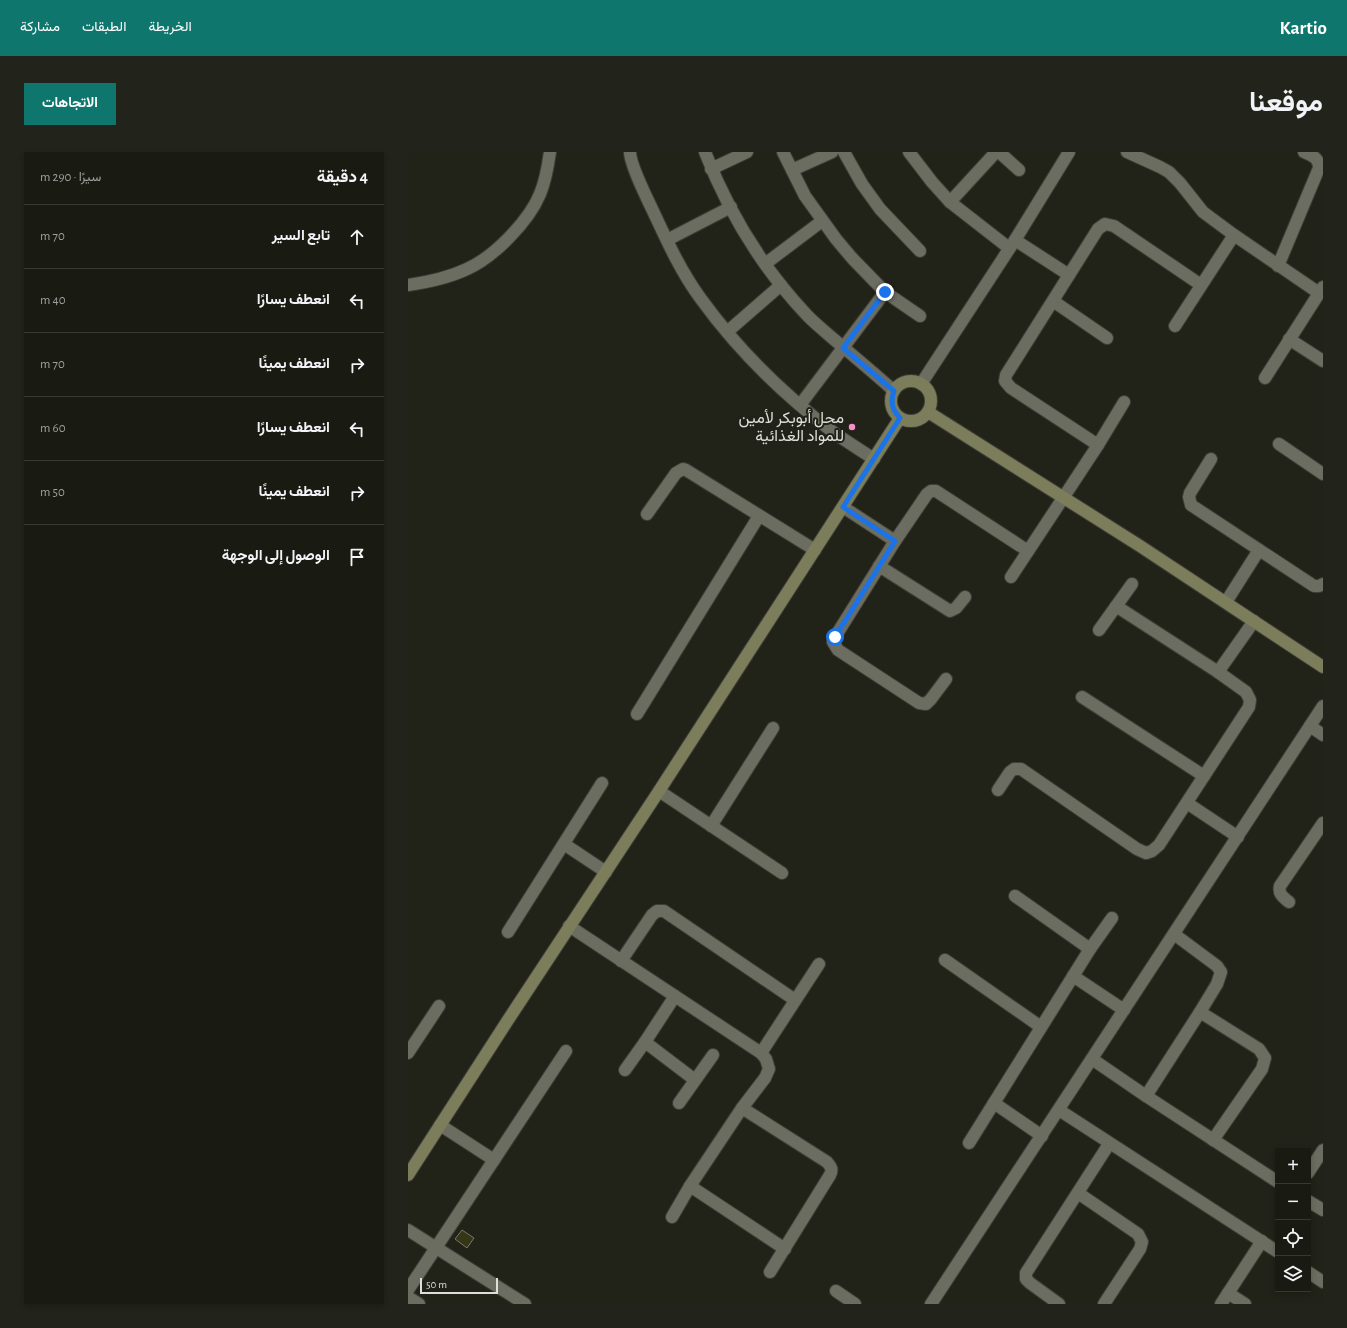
<!DOCTYPE html>
<html lang="ar">
<meta charset="utf-8">
<style>
:root{--surface:#191a12;--page:#22231b;--text:#f1f3f6;--muted:#9fa19f;--line:#373832;--accent:#0f766e}
body{margin:0;font-family:"Alegreya Sans",Vazirmatn,sans-serif;background:var(--page);color:var(--text);direction:rtl}
.controls{position:absolute;right:12px;bottom:12px;display:grid;overflow:hidden;border-radius:0px;box-shadow:0 2px 6px #0003}
.controls button{width:36px;height:36px;display:grid;place-items:center;padding:0;border:0;border-bottom:1px solid var(--line);background:var(--surface);color:var(--text);font:20px sans-serif}
.scale{position:absolute;left:12px;bottom:10px;width:78px;box-sizing:border-box;padding-left:4px;border:2px solid #dfdfd9;border-top:0;font-size:11px;line-height:14px;white-space:nowrap;color:#dfdfd9;-webkit-text-stroke:3px #212218;paint-order:stroke}
.stop{position:absolute;width:12px;height:12px;margin:-9px;border:3px solid #1a73e8;border-radius:50%;background:#fff}
.stop.end{background:#1a73e8;border-color:#fff;box-shadow:0 1px 4px #0008}
.list{margin:0;padding:0;list-style:none}
h2{display:flex;justify-content:space-between;align-items:center;height:52px;margin:0;padding:0 16px;font-size:17px}
h2 small{font-size:13px;font-weight:400;color:var(--muted)}
.list li{display:grid;grid-template-columns:26px 1fr auto;gap:12px;align-items:center;box-sizing:border-box;height:64px;padding:0 16px;border-top:1px solid var(--line)}
.list b{display:block;font-size:15px;white-space:nowrap}
.list em{font-size:13px;font-style:normal;color:var(--muted)}
.icon{flex:none;width:22px;height:22px;fill:none;stroke:currentColor;stroke-width:2;stroke-linecap:round;stroke-linejoin:round}
.map{position:relative;flex:none;width:915px;height:1152px;overflow:hidden;direction:ltr;border-radius:0px}
header{display:flex;align-items:center;gap:24px;box-sizing:border-box;height:56px;padding:0 20px;background:var(--accent);color:#fff}
header strong{font-size:19px}
nav{display:flex;gap:22px;margin-inline-start:auto;font-size:14px}
.intro{display:flex;align-items:center;justify-content:space-between;box-sizing:border-box;height:96px;padding:0 24px}
h1{margin:0;font-size:28px}
.button{padding:10px 18px;border-radius:0px;background:var(--accent);color:#fff;font-size:14px;font-weight:700}
main{display:flex;gap:24px;padding:0 24px}
aside{flex:1;background:var(--surface);border-radius:0px;box-shadow:0 2px 6px #0003}
.map>svg:first-child{display:block}
.building{fill:#353615;stroke:#77786d}
.lines{fill:none;stroke-linecap:round;stroke-linejoin:round}
.street-casing{stroke:#3e3e37;stroke-width:14}
.secondary-casing{stroke:#3e3e37;stroke-width:14}
.street{stroke:#6c6d61;stroke-width:12}
.secondary{stroke:#7c7d5b;stroke-width:12}
.route{stroke:#1a73e8;stroke-width:5}
.poi-dot{fill:#f98fca;stroke:#212218;stroke-width:1.5}
.labels{text-anchor:middle;dominant-baseline:central;stroke-width:4;stroke-linejoin:round;paint-order:stroke}
.poi-label{font-size:16px;fill:#dfdfd9;stroke:#212218;text-anchor:end}
</style>
<header>
<strong>Kartio</strong>
<nav><a>الخريطة</a><a>الطبقات</a><a>مشاركة</a></nav>
</header>
<div class="intro"><h1>موقعنا</h1><a class="button">الاتجاهات</a></div>
<main>
<div class="map">
<svg width="915" height="1152" viewBox="0 0 915 1152">
<rect width="100%" height="100%" fill="#212218"/>
<!-- building -->
<polygon class="building" points="54,1078 66,1086 59,1096 47,1087"/>
<g class="lines">
<defs>
<g id="street">
<path d="M222 0C222 13 239 46 245 59 259 89 273 120 293 147 330 198 375 242 425 280 438 289 452 298 466 307"/>
<path d="M297 0C320 59 354 115 397 161 404 169 413 176 422 184 443 202 465 220 486 239"/>
<polyline points="375,0 397,44 428,87 444,106 477,140 512,164"/>
<polyline points="436,0 454,32 472,57 512,99"/>
<polyline points="501,0 524,30 542,50 601,96"/>
<polyline points="591,0 611,18"/>
<polyline points="719,0 752,15 761,20 772,31 795,60 826,83"/>
<polyline points="303,17 339,0"/>
<polyline points="384,18 424,0"/>
<polyline points="542,50 588,0"/>
<polyline points="259,88 323,55"/>
<polyline points="607,88 661,123"/>
<polyline points="357,112 414,69"/>
<path d="M870 114 911 16C911 6 905 4 896 0"/>
<path d="M0 133C21 130 40 126 59 117 86 105 121 69 132 42 138 28 140 14 142 0"/>
<polyline points="645,149 699,186"/>
<polyline points="767,174 826,83 911,141"/>
<polyline points="319,180 373,133"/>
<polyline points="881,187 915,209"/>
<polyline points="857,226 915,135"/>
<polyline points="513,232 607,88 661,0"/>
<polyline points="392,253 477,140"/>
<polyline points="871,292 915,322"/>
<polyline points="690,293 603,236 597,229 598,223 690,77 697,72 706,74 793,133"/>
<polyline points="803,307 782,341 781,345 783,353 906,434 911,434 915,432"/>
<polyline points="435,355 487,389"/>
<polyline points="239,362 268,321 275,317 278,318 407,398"/>
<polyline points="471,414 542,459 548,456 557,445"/>
<polyline points="603,425 690,293 716,250"/>
<polyline points="818,450 851,398"/>
<polyline points="691,478 724,432"/>
<polyline points="810,520 846,469"/>
<polyline points="538,527 523,547 518,552 511,551 430,498 425,490 427,485 487,389 519,342 523,339 528,339 620,399"/>
<polyline points="674,545 796,624"/>
<polyline points="229,562 351,364"/>
<polyline points="902,574 915,583"/>
<polyline points="590,638 602,620 606,617 613,617 729,697 738,701 744,699 751,693 841,555 842,548 838,540 810,520 708,454"/>
<polyline points="251,639 374,721"/>
<polyline points="779,651 830,685"/>
<polyline points="303,674 365,576"/>
<polyline points="156,692 198,720"/>
<polyline points="607,744 682,797"/>
<path d="M881 750C875 745 870 742 872 734L915 671"/>
<polyline points="161,774 353,901 358,907 361,917 357,926 334,956 282,1034 264,1065"/>
<polyline points="100,780 194,631"/>
<polyline points="766,782 809,814 813,820 809,832 792,860"/>
<polyline points="537,808 633,875"/>
<polyline points="213,809 244,763 249,759 256,759 387,848"/>
<polyline points="665,824 716,858"/>
<polyline points="237,890 287,928"/>
<polyline points="0,901 31,854"/>
<polyline points="353,901 411,812"/>
<polyline points="684,907 738,944 870,1030"/>
<polyline points="217,918 237,890 267,844"/>
<polyline points="738,944 792,860 851,897 857,906 854,917 805,988"/>
<polyline points="271,951 305,903"/>
<polyline points="586,951 634,984"/>
<path d="M334 956 419 1010C423 1015 425 1017 422 1023L362 1120"/>
<polyline points="651,958 870,1100"/>
<polyline points="32,973 86,1008"/>
<polyline points="561,991 682,797 704,766"/>
<polyline points="900,1021 915,998"/>
<polyline points="282,1034 377,1097"/>
<polyline points="670,1041 730,1082 734,1090 732,1097 696,1152"/>
<polyline points="900,1049 915,1058"/>
<polyline points="0,1078 117,1152"/>
<polyline points="900,1120 915,1130"/>
<polyline points="0,1138 158,899"/>
<polyline points="428,1139 447,1152"/>
<polyline points="820,1141 837,1152"/>
<polyline points="0,1145 11,1152"/>
<polyline points="523,1152 915,554"/>
<polyline points="651,1152 622,1131 618,1127 618,1121 701,992"/>
<polyline points="813,1152 854,1089"/>
</g>
<g id="secondary">
<circle cx="503" cy="249" r="20"/>
<polyline points="520,260 732,394 915,515"/>
<polyline points="0,1023 100,868 251,639 492,266"/>
</g>
</defs>
<!-- street casing -->
<use href="#street" class="street-casing"/>
<!-- secondary casing -->
<use href="#secondary" class="secondary-casing"/>
<!-- street -->
<use href="#street" class="street"/>
<!-- secondary -->
<use href="#secondary" class="secondary"/>
</g>
<g class="lines">
<!-- route -->
<path class="route" d="M427 485 487 389 435 355 492 266C484 258 482 249 486 239L435 196 477 140"/>
</g>
<!-- markers -->
<circle class="poi-dot" cx="444" cy="275" r="4"/>
<g class="labels">
<!-- poi labels -->
<g class="poi-label">
<text x="436" y="266">محل أبوبكر لأمين<tspan x="436" dy="18">للمواد الغذائية</tspan></text>
</g>
</g>
</svg>
<div class="controls">
<button>+</button>
<button>−</button>
<button><svg class="icon" aria-label="locate" viewBox="0 0 24 24"><circle cx="12" cy="12" r="6"/><path d="M12 2v4M12 18v4M2 12h4M18 12h4"/></svg></button>
<button><svg class="icon" aria-label="layers" viewBox="0 0 24 24"><path d="M12 4l9 5-9 5-9-5zM3 14l9 5 9-5"/></svg></button>
</div>
<div class="scale">50 m</div>
<div class="stop" style="left:427px;top:485px"></div>
<div class="stop end" style="left:477px;top:140px"></div>
</div>
<aside>
<h2>4 دقيقة<small>سيرًا · 290 m</small></h2>
<ul class="list">
<li><svg class="icon" aria-label="ahead" viewBox="0 0 24 24"><path d="M12 20V5M6 11l6-6 6 6"/></svg><div><b>تابع السير</b></div><em>70 m</em></li>
<li><svg class="icon" aria-label="left" viewBox="0 0 24 24"><path d="M17 20v-9H6M10 6l-5 5 5 5"/></svg><div><b>انعطف يسارًا</b></div><em>40 m</em></li>
<li><svg class="icon" aria-label="right" viewBox="0 0 24 24"><path d="M7 20v-9h11M14 6l5 5-5 5"/></svg><div><b>انعطف يمينًا</b></div><em>70 m</em></li>
<li><svg class="icon" aria-label="left" viewBox="0 0 24 24"><path d="M17 20v-9H6M10 6l-5 5 5 5"/></svg><div><b>انعطف يسارًا</b></div><em>60 m</em></li>
<li><svg class="icon" aria-label="right" viewBox="0 0 24 24"><path d="M7 20v-9h11M14 6l5 5-5 5"/></svg><div><b>انعطف يمينًا</b></div><em>50 m</em></li>
<li><svg class="icon" aria-label="arrive" viewBox="0 0 24 24"><path d="M6 21V4h12l-3 4 3 4H6"/></svg><div><b>الوصول إلى الوجهة</b></div></li>
</ul>
</aside>
</main>
